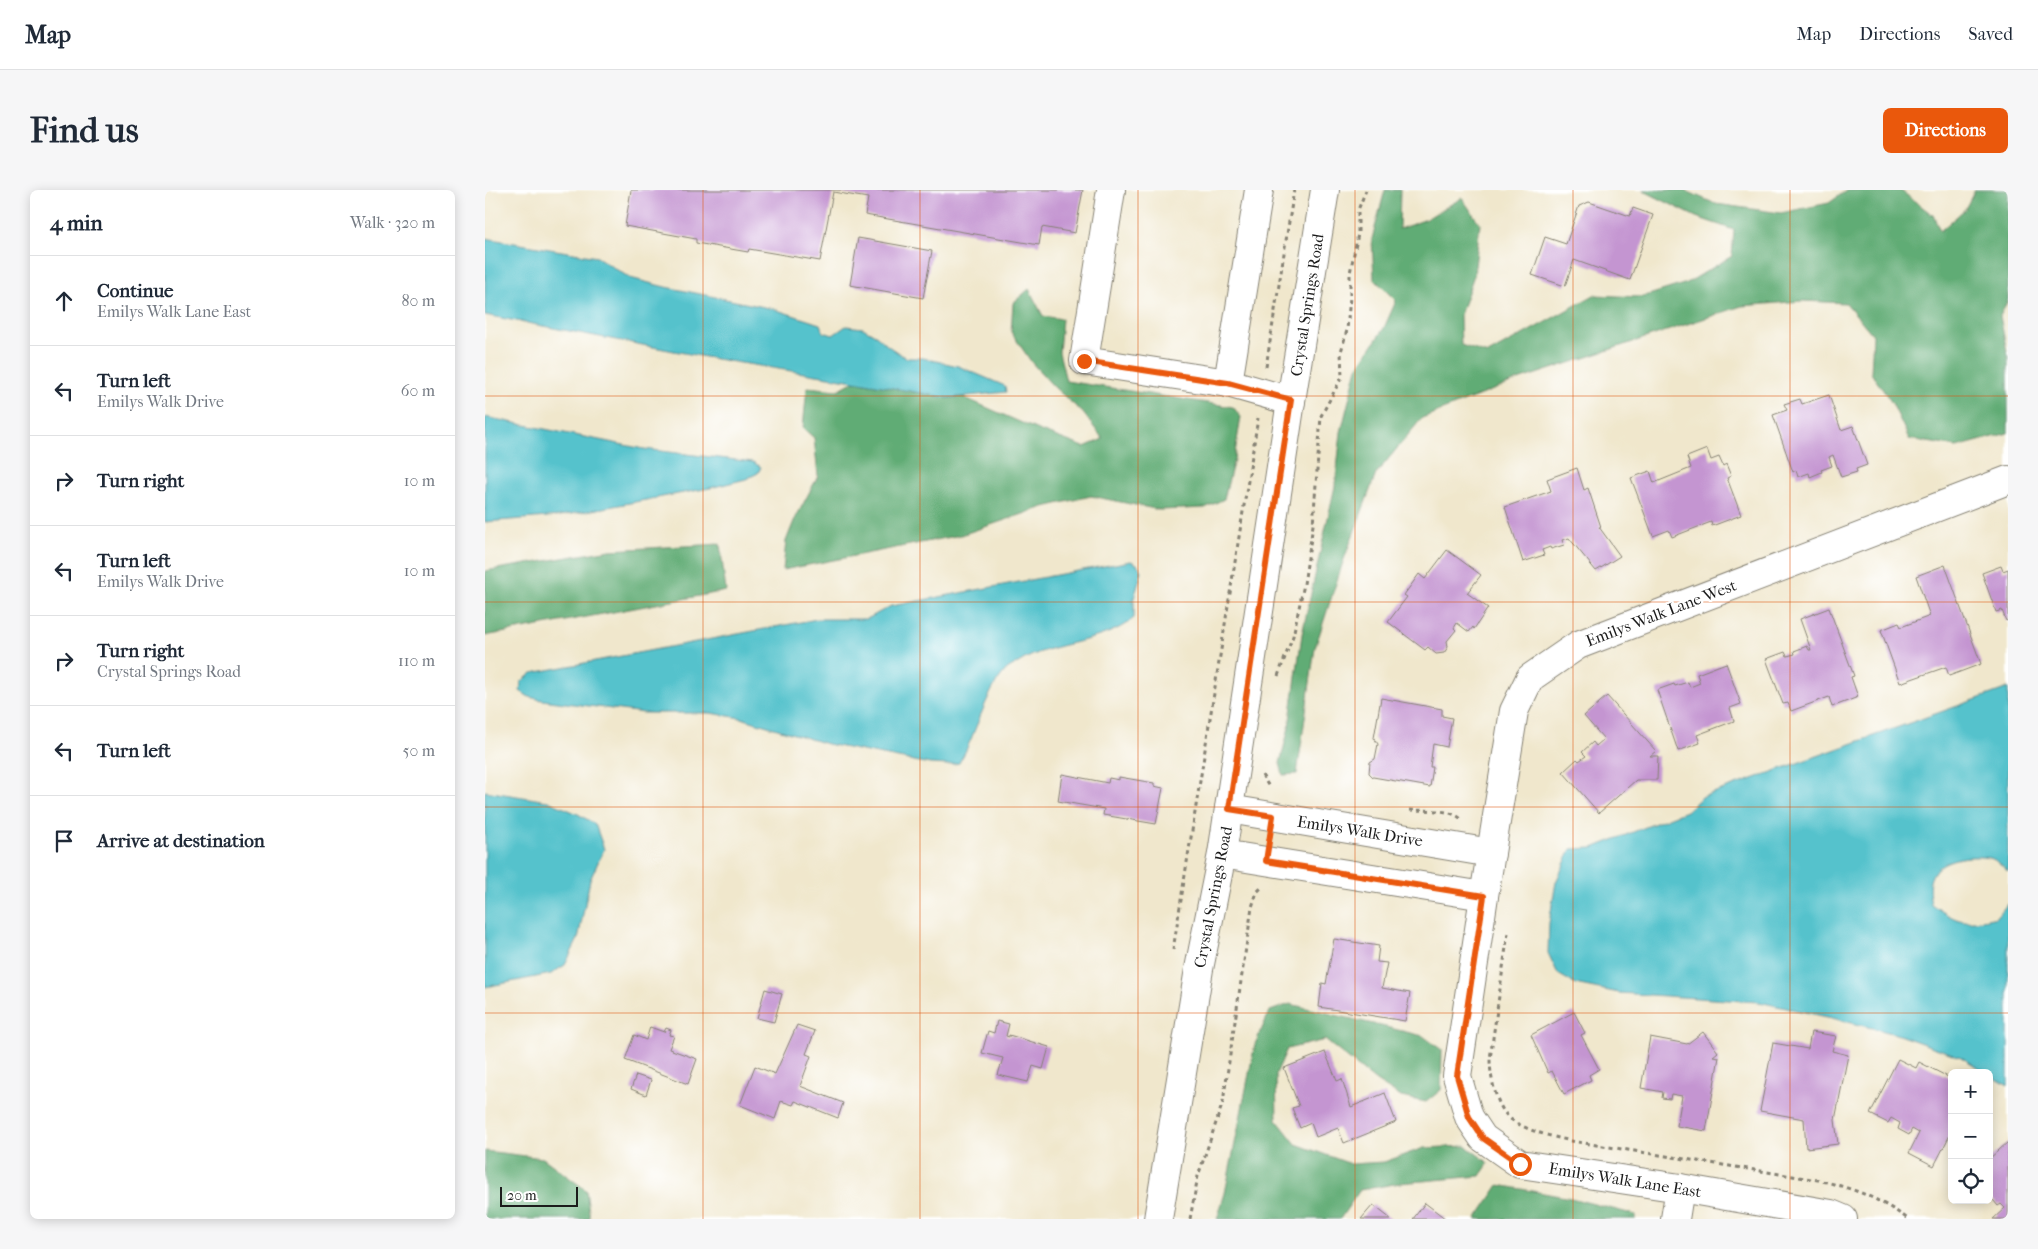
<!DOCTYPE html>
<meta charset="utf-8">
<style>
:root{--surface:#fff;--page:#f6f6f7;--text:#1f2937;--muted:#747a83;--line:#e0e1e3;--accent:#ea580c}
body{margin:0;font-family:"IM FELL French Canon",serif;background:var(--page);color:var(--text)}
.controls{position:absolute;right:15px;bottom:15px;display:grid;overflow:hidden;border-radius:8px;box-shadow:0 2px 12px #0003}
.controls button{width:45px;height:45px;display:grid;place-items:center;padding:0;border:0;border-bottom:1px solid var(--line);background:var(--surface);color:var(--text);font:25px sans-serif}
.scale{position:absolute;left:15px;bottom:12px;width:78px;box-sizing:border-box;padding-left:5px;border:2px solid #1c1c1c;border-top:0;font-size:14px;line-height:18px;white-space:nowrap;color:#1c1c1c;-webkit-text-stroke:4px #fff;paint-order:stroke}
.stop{position:absolute;width:15px;height:15px;margin:-11px;border:4px solid #ea580c;border-radius:50%;background:#fff}
.stop.end{background:#ea580c;border-color:#fff;box-shadow:0 1px 5px #0008}
.list{margin:0;padding:0;list-style:none}
h2{display:flex;justify-content:space-between;align-items:center;height:65px;margin:0;padding:0 20px;font-size:21px}
h2 small{font-size:16px;font-weight:400;color:var(--muted)}
.list li{display:grid;grid-template-columns:32px 1fr auto;gap:15px;align-items:center;box-sizing:border-box;height:90px;padding:0 20px;border-top:1px solid var(--line)}
.list b{display:block;font-size:19px;white-space:nowrap}
.list p{margin:0;font-size:16px;white-space:nowrap;color:var(--muted)}
.list em{font-size:16px;font-style:normal;color:var(--muted)}
.icon{flex:none;width:28px;height:28px;fill:none;stroke:currentColor;stroke-width:2;stroke-linecap:round;stroke-linejoin:round}
.map{position:relative;flex:none;width:1523px;height:1029px;overflow:hidden;border-radius:8px}
header{display:flex;align-items:center;gap:30px;box-sizing:border-box;height:70px;padding:0 25px;background:var(--surface);border-bottom:1px solid var(--line)}
header strong{font-size:24px}
nav{display:flex;gap:28px;margin-inline-start:auto;font-size:18px}
.intro{display:flex;align-items:center;justify-content:space-between;box-sizing:border-box;height:120px;padding:0 30px}
h1{margin:0;font-size:35px}
.button{padding:12px 22px;border-radius:8px;background:var(--accent);color:#fff;font-size:18px;font-weight:700}
main{display:flex;gap:30px;padding:0 30px}
aside{flex:1;background:var(--surface);border-radius:8px;box-shadow:0 2px 12px #0003}
.map>svg:first-child{display:block}
.forest{fill:#60ac75;stroke:#3e6448}
.water{fill:#55c2cc;stroke:#386f74}
.building{fill:#c495d1}
.lines{fill:none;stroke-linecap:round;stroke-linejoin:round}
.minor-casing{stroke:#868274;stroke-width:30}
.path{stroke:#868274;stroke-width:3;stroke-dasharray:4 4;stroke-linecap:butt}
.minor{stroke:#fff;stroke-width:28}
.route{stroke:#ea580c;stroke-width:6}
.grid{fill:none;stroke:#de560d;stroke-width:1;stroke-opacity:0.55}
.labels{text-anchor:middle;dominant-baseline:central;stroke-width:4.5;stroke-linejoin:round;paint-order:stroke}
.street-label{font-size:16px;fill:#1c1c1c;stroke:#fff}
</style>
<header>
<strong>Map</strong>
<nav><a>Map</a><a>Directions</a><a>Saved</a></nav>
</header>
<div class="intro"><h1>Find us</h1><a class="button">Directions</a></div>
<main>
<aside>
<h2>4 min<small>Walk · 320 m</small></h2>
<ul class="list">
<li><svg class="icon" aria-label="ahead" viewBox="0 0 24 24"><path d="M12 20V5M6 11l6-6 6 6"/></svg><div><b>Continue</b><p>Emilys Walk Lane East</p></div><em>80 m</em></li>
<li><svg class="icon" aria-label="left" viewBox="0 0 24 24"><path d="M17 20v-9H6M10 6l-5 5 5 5"/></svg><div><b>Turn left</b><p>Emilys Walk Drive</p></div><em>60 m</em></li>
<li><svg class="icon" aria-label="right" viewBox="0 0 24 24"><path d="M7 20v-9h11M14 6l5 5-5 5"/></svg><div><b>Turn right</b></div><em>10 m</em></li>
<li><svg class="icon" aria-label="left" viewBox="0 0 24 24"><path d="M17 20v-9H6M10 6l-5 5 5 5"/></svg><div><b>Turn left</b><p>Emilys Walk Drive</p></div><em>10 m</em></li>
<li><svg class="icon" aria-label="right" viewBox="0 0 24 24"><path d="M7 20v-9h11M14 6l5 5-5 5"/></svg><div><b>Turn right</b><p>Crystal Springs Road</p></div><em>110 m</em></li>
<li><svg class="icon" aria-label="left" viewBox="0 0 24 24"><path d="M17 20v-9H6M10 6l-5 5 5 5"/></svg><div><b>Turn left</b></div><em>50 m</em></li>
<li><svg class="icon" aria-label="arrive" viewBox="0 0 24 24"><path d="M6 21V4h12l-3 4 3 4H6"/></svg><div><b>Arrive at destination</b></div></li>
</ul>
</aside>
<div class="map">
<svg width="1523" height="1029" viewBox="0 0 1523 1029">
<rect width="100%" height="100%" fill="#fff"/>
<filter id="ink" filterUnits="userSpaceOnUse"><feTurbulence type="fractalNoise" baseFrequency=".02" numOctaves="2"/><feDisplacementMap in="SourceGraphic" scale="10" xChannelSelector="R" yChannelSelector="G"/><feConvolveMatrix kernelMatrix="1 2 1 2 8 2 1 2 1" color-interpolation-filters="sRGB"/></filter>
<filter id="wash" filterUnits="userSpaceOnUse"><feTurbulence type="fractalNoise" baseFrequency=".0096" numOctaves="4" result="noise"/><feDisplacementMap in="SourceGraphic" scale="20" xChannelSelector="R" yChannelSelector="G"/><feGaussianBlur stdDeviation="1.12" result="paint"/><feColorMatrix in="noise" values="0 0 0 0 0 0 0 0 0 0 0 0 0 0 0 0 0 1.4 0 .05"/><feComposite in="paint" operator="in"/></filter>
<g filter="url(#wash)">
<rect width="100%" height="100%" fill="#f0e7cc"/>
<!-- forest -->
<g class="forest">
<polygon points="900,0 915,0 914,39 939,30 977,8 995,34 989,85 975,125 976,155 1003,164 1109,105 1157,107 1202,93 1247,66 1249,40 1211,27 1157,0 1199,0 1231,14 1296,23 1344,13 1362,0 1415,0 1448,25 1455,41 1480,19 1490,0 1523,0 1523,110 1515,126 1523,167 1523,243 1472,257 1424,249 1407,213 1386,183 1388,145 1361,113 1317,111 1257,116 1036,189 937,228 891,284 858,372 830,458 812,584 798,585 795,573 804,537 817,444 850,296 856,242 872,178 899,138 911,111 889,89 887,49"/>
<polygon points="544,99 558,126 577,129 574,162 581,191 748,217 756,227 749,269 739,309 720,318 675,320 606,306 559,317 476,345 298,380 301,351 309,331 333,286 329,248 318,238 322,197 353,200 369,191 463,208 478,207 553,240 599,257 618,249 598,223 569,197 547,173 526,142 528,113"/>
<polygon points="235,354 241,401 0,446 0,381 125,360"/>
<polygon points="805,814 938,846 957,860 956,900 941,912 916,907 891,891 840,850 802,859 791,884 792,930 811,954 866,974 899,972 939,958 981,956 1004,973 995,986 915,993 875,1000 855,1029 732,1029 740,1003 770,854 785,821"/>
<polygon points="0,961 58,968 101,1000 105,1029 0,1029"/>
<polygon points="1014,995 1086,1008 1151,1025 1151,1029 991,1029"/>
</g>
<!-- water -->
<g class="water">
<polygon points="0,48 112,67 145,88 176,96 289,119 335,134 338,142 348,145 361,136 378,138 392,146 403,156 421,168 438,168 473,176 520,196 521,202 463,208 369,191 231,169 0,125"/>
<polygon points="0,227 159,259 268,272 276,277 273,283 261,289 225,298 75,326 0,332"/>
<path d="M646 371 652 374 657 381 649 408V428C617 455 568 450 533 473 528 475 523 478 520 481 499 504 491 546 474 573L463 575 445 574 408 567 342 554 256 528 225 523H159L57 510 44 507 35 501 36 492 47 483 332 429H382L406 416Z"/>
<path d="M1523 498V682C1519 676 1511 670 1505 668 1489 665 1460 667 1450 681 1442 691 1444 703 1446 714 1475 734 1478 734 1512 727L1523 713V896L1476 867 1411 844 1347 828 1274 812 1134 803 1090 794 1073 784 1063 763 1064 733 1071 692 1086 659 1108 658 1201 621 1217 607Z"/>
<polygon points="0,601 63,611 93,624 110,634 119,659 105,690 93,749 80,775 66,784 0,797"/>
</g>
<g id="blocks">
<!-- building -->
<g class="building">
<polygon points="146,0 598,0 590,43 557,37 554,55 380,25 383,8 348,2 335,71 264,59 263,62 211,53 211,49 140,36"/>
<polygon points="1104,12 1145,26 1148,18 1168,25 1145,90 1089,70 1080,96 1047,85 1060,47 1081,54 1094,16"/>
<polygon points="373,48 447,61 438,108 365,95"/>
<polygon points="1344,205 1356,240 1368,236 1382,275 1371,279 1372,282 1356,287 1348,265 1344,267 1347,276 1336,280 1337,282 1325,287 1324,283 1313,287 1311,280 1308,282 1288,225 1302,220 1299,214 1315,209 1317,214"/>
<polygon points="1222,259 1226,270 1234,267 1238,276 1241,274 1246,286 1242,288 1256,325 1227,336 1226,332 1187,347 1184,340 1168,346 1146,288 1165,281 1169,293 1206,278 1202,267"/>
<polygon points="1092,278 1099,300 1103,298 1116,337 1114,337 1135,366 1111,381 1084,348 1077,350 1079,355 1066,359 1065,357 1057,360 1059,365 1038,372 1020,317 1066,301 1062,289"/>
<polygon points="962,360 996,385 982,403 1003,418 989,439 988,437 984,442 972,433 969,438 971,440 962,451 963,457 959,463 951,464 943,457 940,460 903,432 922,407 919,405 934,384 940,389"/>
<polygon points="1460,375 1496,474 1464,486 1461,477 1415,493 1396,440 1414,433 1416,437 1445,426 1431,386"/>
<polygon points="1516,376 1518,381 1523,379 1523,430 1521,431 1517,420 1511,422 1497,383"/>
<polygon points="1344,418 1369,486 1366,487 1373,507 1347,517 1344,507 1306,521 1303,513 1298,514 1281,469 1300,462 1302,466 1310,464 1309,461 1322,456 1324,460 1326,460 1315,429"/>
<polygon points="1241,473 1256,514 1245,518 1249,531 1212,545 1215,553 1193,561 1172,500 1189,494 1190,496 1203,492 1205,497 1215,493 1212,484"/>
<polygon points="1122,506 1171,561 1165,566 1173,566 1172,590 1151,590 1114,623 1078,582 1092,569 1094,571 1101,566 1097,562 1108,552 1111,556 1119,549 1099,526"/>
<polygon points="896,508 957,519 957,526 967,528 962,557 948,554 945,577 948,577 945,597 888,587 884,583 885,572 890,569 893,554 889,548"/>
<polygon points="577,584 623,593 624,588 634,590 634,587 669,593 669,596 678,598 671,634 618,625 619,619 573,611"/>
<polygon points="849,749 894,756 892,772 902,773 897,798 925,803 920,831 834,817 837,793 841,794"/>
<polygon points="280,799 297,804 289,832 272,828"/>
<polygon points="1089,822 1100,843 1096,845 1114,879 1104,885 1106,890 1079,904 1067,881 1063,883 1046,845"/>
<polygon points="512,831 524,834 521,846 524,847 524,845 564,857 558,879 548,876 543,892 513,885 518,868 497,863 503,841 509,843"/>
<polygon points="312,835 330,841 321,864 326,866 315,896 358,913 353,928 310,911 308,915 296,911 290,929 255,915 270,876 290,884"/>
<polygon points="165,837 179,842 181,838 186,840 184,845 189,846 184,859 212,869 203,894 140,870 149,845 161,850"/>
<polygon points="1218,842 1233,862 1228,866 1234,867 1221,941 1192,936 1197,906 1186,904 1185,909 1177,908 1178,902 1156,898 1165,847 1202,854"/>
<polygon points="1326,842 1351,846 1347,861 1363,865 1350,930 1353,954 1321,958 1319,929 1275,921 1288,853 1323,859"/>
<polygon points="840,862 852,891 857,889 866,917 900,903 911,932 859,953 853,938 831,947 826,933 815,938 807,918 814,916 799,878"/>
<polygon points="1413,869 1431,878 1434,872 1467,889 1464,896 1467,897 1467,941 1449,976 1424,963 1434,943 1427,939 1424,945 1413,939 1415,933 1406,928 1403,933 1385,924"/>
<polygon points="151,885 166,890 161,905 146,899"/>
<polygon points="1523,952 1523,1029 1508,1029 1520,1018 1516,1014 1513,1016 1504,1005 1504,969"/>
<polygon points="940,1013 961,1029 928,1029"/>
<polygon points="888,1015 906,1029 876,1029"/>
</g>
</g>
</g>
<g filter="url(#ink)">
<use href="#blocks" fill-opacity="0" stroke="#868274" stroke-width="1"/>
<g class="lines">
<defs>
<g id="minor">
<polyline points="626,0 599,171 743,193"/>
<polyline points="774,0 743,193 806,211"/>
<polyline points="744,619 1006,663"/>
<polyline points="737,664 999,706"/>
<polyline points="673,1029 714,779 737,664 806,211 840,0"/>
<polyline points="1190,1029 1195,998"/>
<polyline points="1358,1029 1346,1024 1195,998 1035,974 998,948 984,927 972,886 999,706 1029,521 1045,488 1093,455 1523,290"/>
</g>
</defs>
<!-- minor casing -->
<use href="#minor" class="minor-casing"/>
<!-- path -->
<g class="path">
<polyline points="781,177 809,0"/>
<polyline points="793,486 808,446 819,394 828,335 836,226 857,187 856,162 862,140 865,107 865,83 873,44 873,20 881,0"/>
<polyline points="777,585 784,597"/>
<path d="M925 620C941 621 968 618 978 631"/>
<path d="M1023 743 1005 869C1005 886 1011 919 1027 930 1044 942 1066 946 1086 951L1333 990C1371 999 1391 1007 1423 1029"/>
<polyline points="688,760 773,228"/>
<polyline points="705,1029 713,986 738,912 767,717 772,702 777,697"/>
</g>
<!-- minor -->
<use href="#minor" class="minor"/>
</g>
</g>
<g class="lines" filter="url(#ink)">
<!-- route -->
<polyline class="route" points="599,171 743,193 806,210 744,619 788,626 781,671 999,706 972,886 984,927 998,948 1035,974"/>
</g>
<!-- grid -->
<path class="grid" d="M218 0V1029M435 0V1029M653 0V1029M870 0V1029M1088 0V1029M1305 0V1029M0 206H1523M0 412H1523M0 617H1523M0 823H1523"/>
<g class="labels">
<!-- street labels -->
<g class="street-label">
<text transform="translate(822 115) rotate(-81)">Crystal Springs Road</text>
<text transform="translate(1176 423) rotate(-21)">Emilys Walk Lane West</text>
<text transform="translate(875 641) rotate(9)">Emilys Walk Drive</text>
<text transform="translate(728 707) rotate(-79)">Crystal Springs Road</text>
<text transform="translate(1140 990) rotate(9)">Emilys Walk Lane East</text>
</g>
</g>
</svg>
<div class="controls">
<button>+</button>
<button>−</button>
<button><svg class="icon" aria-label="locate" viewBox="0 0 24 24"><circle cx="12" cy="12" r="6"/><path d="M12 2v4M12 18v4M2 12h4M18 12h4"/></svg></button>
</div>
<div class="scale">20 m</div>
<div class="stop" style="left:1035px;top:974px"></div>
<div class="stop end" style="left:599px;top:171px"></div>
</div>
</main>
